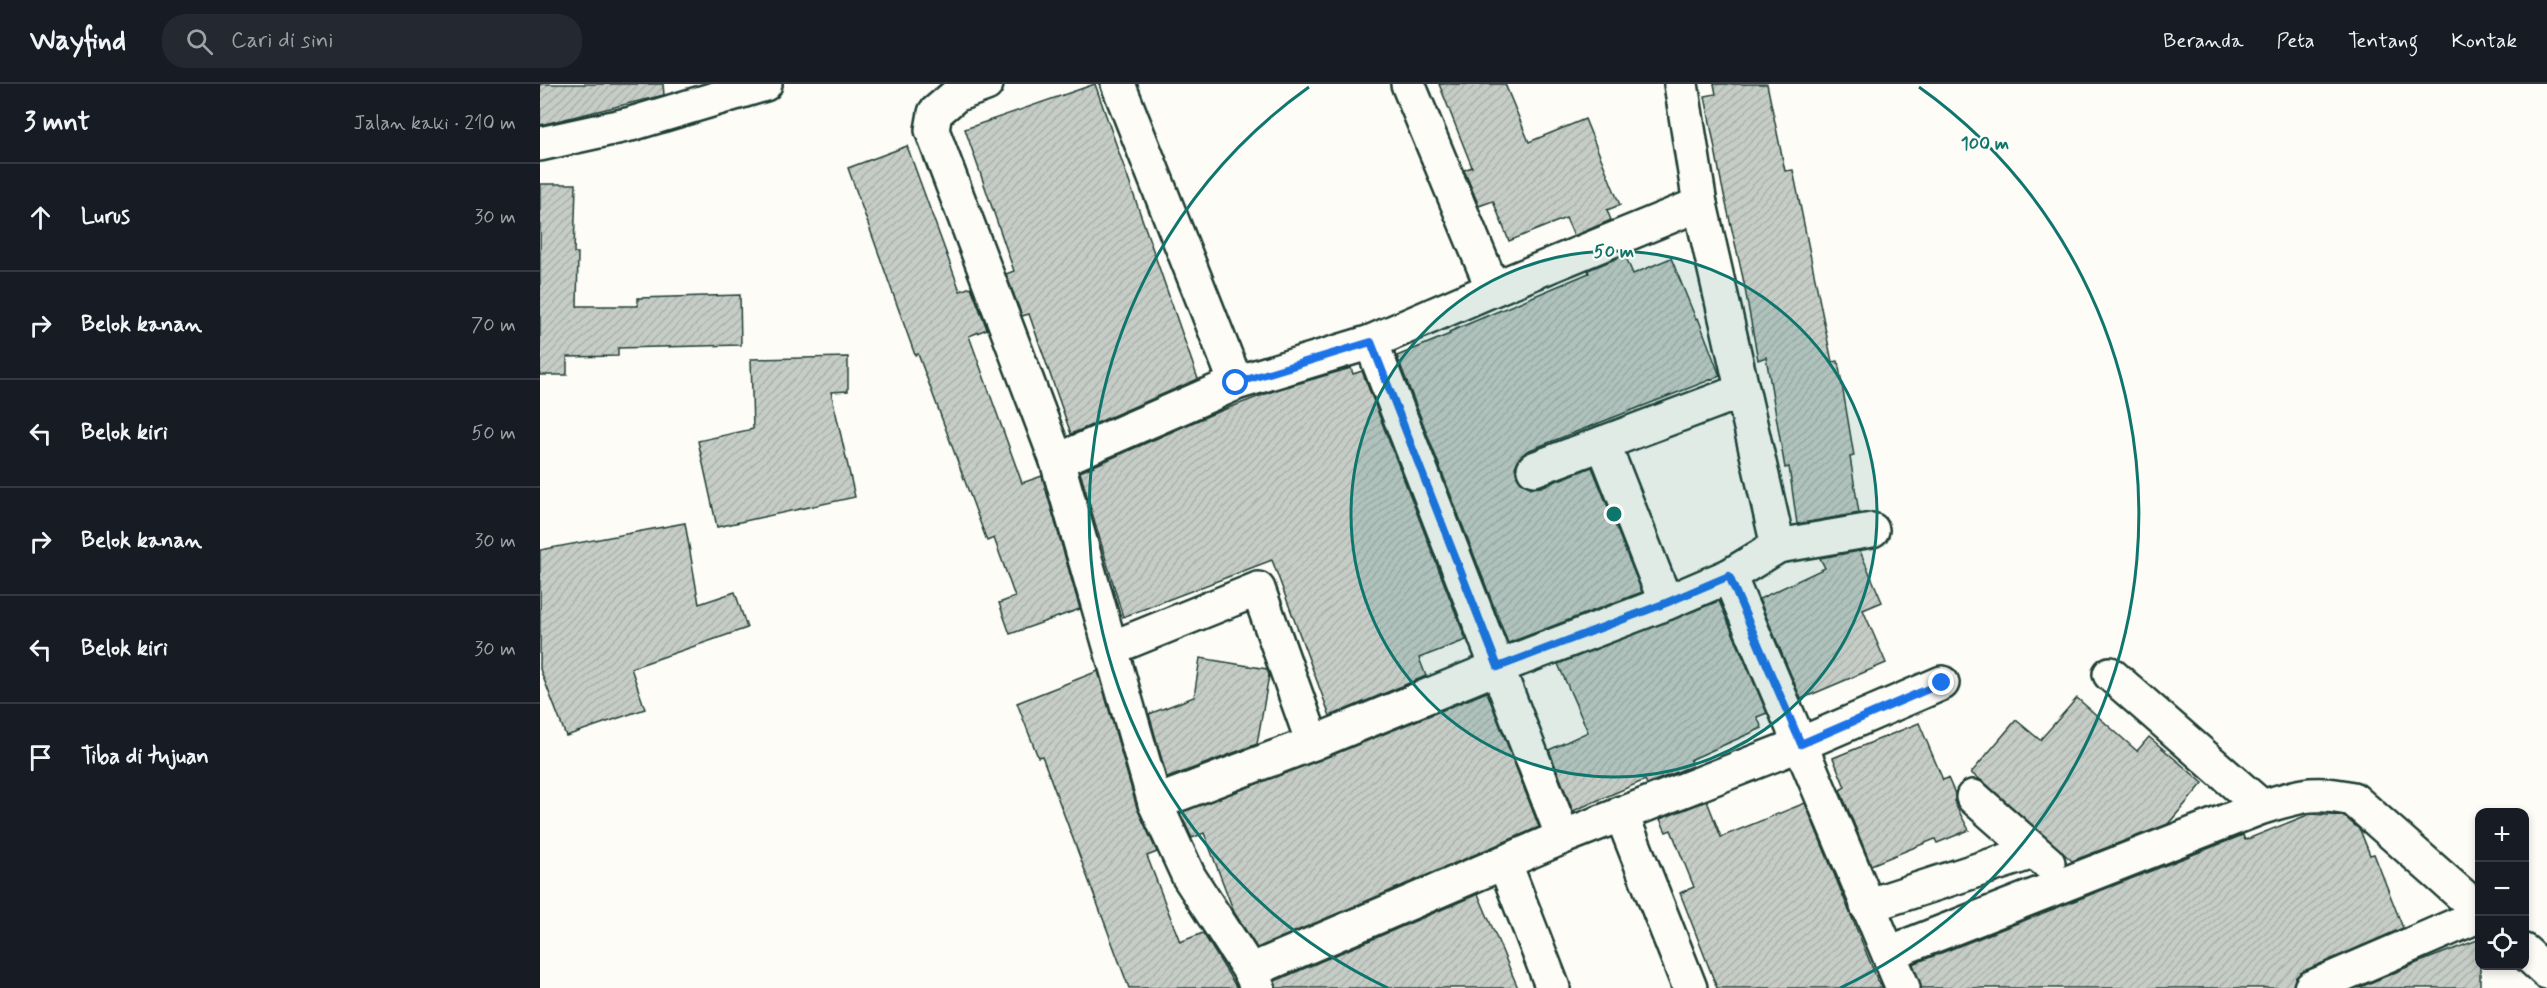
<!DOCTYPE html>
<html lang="id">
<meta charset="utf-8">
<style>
:root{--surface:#171b24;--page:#242831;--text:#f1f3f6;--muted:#9ea1a6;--line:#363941}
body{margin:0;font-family:Mynerve,sans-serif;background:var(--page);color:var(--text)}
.controls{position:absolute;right:18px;bottom:18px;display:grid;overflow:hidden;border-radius:12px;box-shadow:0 3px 9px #0003}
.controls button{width:54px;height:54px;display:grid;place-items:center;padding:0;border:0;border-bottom:2px solid var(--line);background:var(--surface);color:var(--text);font:30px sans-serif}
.stop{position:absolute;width:18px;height:18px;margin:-14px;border:4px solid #1a73e8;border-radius:50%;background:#fff}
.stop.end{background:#1a73e8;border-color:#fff;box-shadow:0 2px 6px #0008}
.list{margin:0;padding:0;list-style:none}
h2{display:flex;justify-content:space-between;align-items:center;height:78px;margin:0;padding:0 24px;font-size:26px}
h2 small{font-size:20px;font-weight:400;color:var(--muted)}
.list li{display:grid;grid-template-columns:39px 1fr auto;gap:18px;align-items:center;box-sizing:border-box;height:108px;padding:0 24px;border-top:2px solid var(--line)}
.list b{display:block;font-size:22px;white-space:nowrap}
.list em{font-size:20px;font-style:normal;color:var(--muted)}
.icon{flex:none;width:33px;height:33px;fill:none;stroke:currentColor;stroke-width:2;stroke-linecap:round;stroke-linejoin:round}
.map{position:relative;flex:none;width:2007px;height:904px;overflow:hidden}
header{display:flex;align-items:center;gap:36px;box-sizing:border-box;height:84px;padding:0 30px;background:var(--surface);border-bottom:2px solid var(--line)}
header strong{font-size:28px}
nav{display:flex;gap:33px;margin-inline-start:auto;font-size:21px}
.search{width:420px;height:54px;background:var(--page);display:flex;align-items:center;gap:15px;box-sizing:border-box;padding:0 21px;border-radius:24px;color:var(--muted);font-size:22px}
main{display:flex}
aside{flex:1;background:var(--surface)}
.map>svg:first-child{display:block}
.building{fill:url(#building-hatch);stroke:#1f3d34;stroke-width:1.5}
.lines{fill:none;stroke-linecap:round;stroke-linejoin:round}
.minor-casing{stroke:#1f3d34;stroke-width:38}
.minor{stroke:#fdfcf7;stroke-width:33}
.route{stroke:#1a73e8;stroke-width:8}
.ring{fill:none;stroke:#0f766e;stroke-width:3}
.centre{fill:#0f766e;stroke:#fdfcf7;stroke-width:3}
.ring-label{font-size:18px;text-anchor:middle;font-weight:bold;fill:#0f766e;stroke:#fdfcf7;stroke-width:4.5;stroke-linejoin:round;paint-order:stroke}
</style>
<header>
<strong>Wayfind</strong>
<div class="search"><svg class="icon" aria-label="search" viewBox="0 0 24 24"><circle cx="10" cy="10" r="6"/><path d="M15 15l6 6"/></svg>Cari di sini</div>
<nav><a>Beranda</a><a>Peta</a><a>Tentang</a><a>Kontak</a></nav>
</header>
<main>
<aside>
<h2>3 mnt<small>Jalan kaki · 210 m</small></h2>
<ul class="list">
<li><svg class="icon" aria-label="ahead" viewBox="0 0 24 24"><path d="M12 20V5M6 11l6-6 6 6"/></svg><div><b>Lurus</b></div><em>30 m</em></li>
<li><svg class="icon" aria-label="right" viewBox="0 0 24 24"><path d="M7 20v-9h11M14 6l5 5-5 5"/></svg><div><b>Belok kanan</b></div><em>70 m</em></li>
<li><svg class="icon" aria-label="left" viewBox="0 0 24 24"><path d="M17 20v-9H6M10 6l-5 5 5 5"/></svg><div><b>Belok kiri</b></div><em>50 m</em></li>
<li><svg class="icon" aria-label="right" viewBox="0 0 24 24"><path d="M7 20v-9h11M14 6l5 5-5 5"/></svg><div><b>Belok kanan</b></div><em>30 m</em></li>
<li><svg class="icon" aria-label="left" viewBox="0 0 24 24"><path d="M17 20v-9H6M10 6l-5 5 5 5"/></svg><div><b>Belok kiri</b></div><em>30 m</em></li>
<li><svg class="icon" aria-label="arrive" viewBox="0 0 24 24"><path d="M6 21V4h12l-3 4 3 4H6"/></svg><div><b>Tiba di tujuan</b></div></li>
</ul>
</aside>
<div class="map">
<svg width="2007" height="904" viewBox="0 0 2007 904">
<defs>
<pattern id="building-hatch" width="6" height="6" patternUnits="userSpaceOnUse" patternTransform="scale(1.5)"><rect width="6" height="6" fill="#c6cdc7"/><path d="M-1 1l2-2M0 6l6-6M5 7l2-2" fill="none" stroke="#aab1ac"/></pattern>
</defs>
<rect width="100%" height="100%" fill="#fdfcf7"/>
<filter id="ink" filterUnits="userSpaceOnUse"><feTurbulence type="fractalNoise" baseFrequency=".0167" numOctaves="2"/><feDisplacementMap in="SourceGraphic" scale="12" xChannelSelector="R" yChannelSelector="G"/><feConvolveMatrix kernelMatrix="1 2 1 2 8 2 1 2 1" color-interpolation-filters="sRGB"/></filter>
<g filter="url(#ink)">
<!-- building -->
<g class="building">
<polygon points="0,0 123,0 124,11 0,41"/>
<polygon points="555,0 658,295 531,350 489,230 482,232 466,190 474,187 425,45"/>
<polygon points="899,0 965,0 989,58 1045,35 1080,121 1067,126 1071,136 1034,152 1026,134 969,157 953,117 939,122 924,86 932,83"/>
<polygon points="1174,0 1227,0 1245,87 1253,86 1292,278 1298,277 1314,372 1310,373 1319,429 1257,440 1249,383 1245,384 1226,273 1218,276 1203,194 1182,102 1165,12 1176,10"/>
<polygon points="367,62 420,207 431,203 447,245 429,252 482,399 502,392 540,525 470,550 459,519 475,513 454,454 447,457 378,270 375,271 308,84"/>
<polygon points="0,100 36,100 34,169 38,169 37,222 98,222 98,214 200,211 201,261 78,264 78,272 27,273 27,291 0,291"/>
<polygon points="1085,171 1093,190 1131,174 1156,235 1158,234 1180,292 987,367 979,374 975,383 977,392 983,400 992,404 1001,403 1052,383 1102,508 968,559 857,272 910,250 909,248 1049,189 1048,186"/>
<polygon points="308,273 308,307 291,308 315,413 177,443 158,357 213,345 211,275"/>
<polygon points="811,284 813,290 822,287 926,556 879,574 886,592 790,632 732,476 583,533 540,388 670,331 739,305"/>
<polygon points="145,439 159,520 195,508 207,544 91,584 105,625 26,652 0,585 0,466"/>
<polygon points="1320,467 1342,518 1323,526 1346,579 1261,615 1219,515 1285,484 1280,474"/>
<polygon points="1179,517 1227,629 1217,633 1222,644 1150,676 1152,682 1107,700 1105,696 1033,727 1009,666 1048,648 1018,580"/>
<polygon points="660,574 727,585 729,591 717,660 627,694 609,630 654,613"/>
<polygon points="558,587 597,724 617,768 607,772 640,858 663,849 697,904 589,904 502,672 498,673 477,619"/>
<polygon points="947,608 999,743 717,864 694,828 664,749 652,754 640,729 780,676"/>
<polygon points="1537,614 1597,667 1609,653 1663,699 1628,740 1532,777 1445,699 1431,689 1476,636 1500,656"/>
<polygon points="1379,639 1403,696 1408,694 1415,710 1415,720 1429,746 1397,759 1395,755 1331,781 1300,706 1305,703 1293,674"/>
<polygon points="1167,717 1181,753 1265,719 1337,895 1343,904 1177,904 1140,809 1154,803 1131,746 1126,748 1120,735"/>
<polygon points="1770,730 1804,732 1820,746 1830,771 1834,770 1863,844 1764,887 1756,893 1753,904 1381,904 1373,880 1703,751 1705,756"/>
<polygon points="938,810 978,904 736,904 735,897"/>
<polygon points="1940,855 1940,904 1818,904 1877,879"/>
</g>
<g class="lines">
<defs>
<g id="minor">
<polyline points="446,0 416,11 395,29 392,46 517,377 615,719 649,793 710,887 718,904"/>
<polyline points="578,0 696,299"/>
<polyline points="868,0 953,205"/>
<polyline points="1141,0 1160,120 1238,462"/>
<polyline points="0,60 91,40 225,0"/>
<polyline points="831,258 1023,753"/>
<polyline points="1063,359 1126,519"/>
<polyline points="517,377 696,299 831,258 953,205 1160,120"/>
<polyline points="994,385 1202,307"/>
<polyline points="1189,492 1363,904"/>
<polyline points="572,564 718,505 773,659"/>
<polyline points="1570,590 1722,723"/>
<polyline points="1433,713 1508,779"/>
<polyline points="615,719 773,659 958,583 1126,519 1189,492 1238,462 1332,446"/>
<polyline points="1081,729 1150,904"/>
<polyline points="965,780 1013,904"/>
<polyline points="1327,822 1493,768"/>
<polyline points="1984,867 2007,888"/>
<path d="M1349 869 1722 723C1760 712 1772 706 1813 715L1940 827"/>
<polyline points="710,887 1023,753 1261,660 1402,599"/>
<polyline points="1771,904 1940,831"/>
</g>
</defs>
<!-- minor casing -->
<use href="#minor" class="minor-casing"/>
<!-- minor -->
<use href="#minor" class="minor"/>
</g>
</g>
<g class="lines" filter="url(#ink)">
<!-- route -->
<polyline class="route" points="696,299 831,258 958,583 1126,519 1189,492 1261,660 1402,599"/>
</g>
<!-- distance rings -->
<circle cx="1074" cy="430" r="263" fill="#0f766e" fill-opacity=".12"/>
<g class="ring">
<circle cx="1074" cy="430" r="263"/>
<path d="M848 904A525 525 0 0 1 769 3M1379 3A525 525 0 0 1 1300 904"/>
</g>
<circle cx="1074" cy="430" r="9" class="centre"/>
<g class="ring-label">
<text x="1445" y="65">100 m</text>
<text x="1074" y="173">50 m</text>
</g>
</svg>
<div class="controls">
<button>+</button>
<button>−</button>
<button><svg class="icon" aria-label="locate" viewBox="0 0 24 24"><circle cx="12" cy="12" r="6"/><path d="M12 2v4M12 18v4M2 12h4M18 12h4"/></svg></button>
</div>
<div class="stop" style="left:696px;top:299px"></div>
<div class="stop end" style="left:1402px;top:599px"></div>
</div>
</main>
